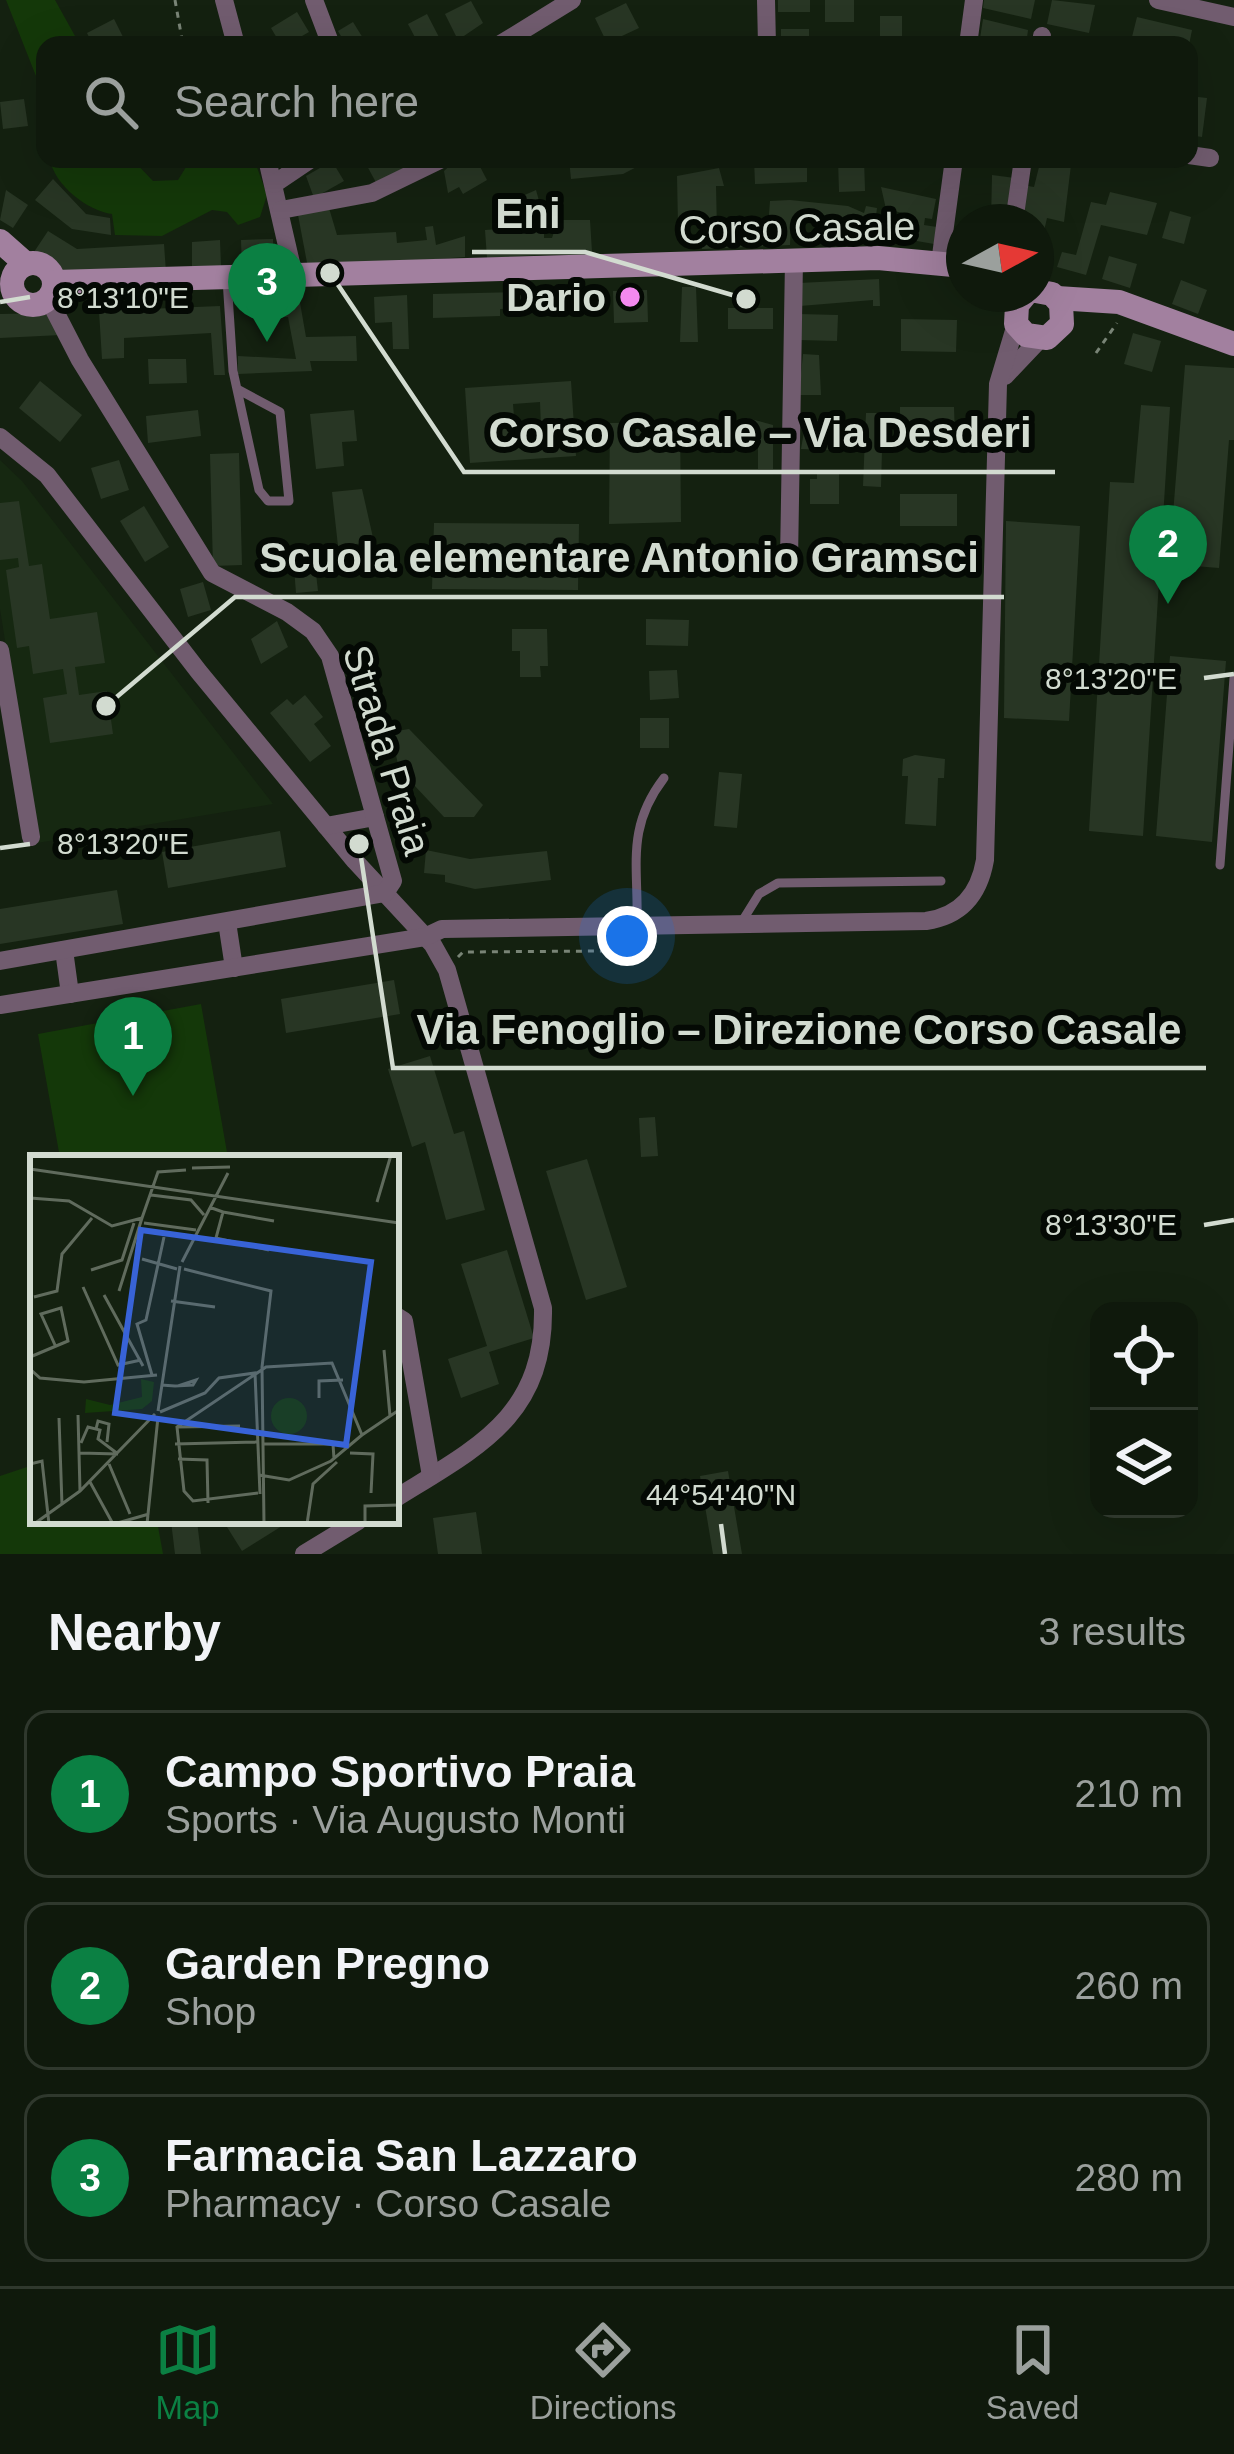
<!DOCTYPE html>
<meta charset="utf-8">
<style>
:root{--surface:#0f190c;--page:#1d261a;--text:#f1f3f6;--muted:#9ba09d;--line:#2f382d;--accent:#0b8043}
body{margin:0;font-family:Helvetica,sans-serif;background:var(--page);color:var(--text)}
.controls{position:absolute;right:36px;bottom:36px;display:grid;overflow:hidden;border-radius:24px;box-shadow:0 12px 48px #0002}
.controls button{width:108px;height:108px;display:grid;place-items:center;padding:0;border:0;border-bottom:3px solid var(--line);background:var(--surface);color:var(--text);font:60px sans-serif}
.compass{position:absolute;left:946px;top:204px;width:108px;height:108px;border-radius:50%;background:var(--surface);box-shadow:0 12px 48px #0002;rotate:82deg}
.you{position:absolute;left:627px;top:936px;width:42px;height:42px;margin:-30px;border:9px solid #fff;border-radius:50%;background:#1a73e8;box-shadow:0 0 0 18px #1a73e833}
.badge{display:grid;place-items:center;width:78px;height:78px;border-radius:50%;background:var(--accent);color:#fff;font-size:39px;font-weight:700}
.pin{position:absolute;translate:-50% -99px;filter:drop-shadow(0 3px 6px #0008)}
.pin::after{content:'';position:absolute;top:63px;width:42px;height:36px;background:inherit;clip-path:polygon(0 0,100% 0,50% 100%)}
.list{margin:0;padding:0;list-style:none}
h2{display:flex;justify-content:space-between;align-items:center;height:156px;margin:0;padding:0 48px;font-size:51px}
h2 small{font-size:39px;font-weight:400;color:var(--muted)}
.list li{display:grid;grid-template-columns:78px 1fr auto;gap:36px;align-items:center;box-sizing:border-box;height:168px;margin:0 24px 24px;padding:0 24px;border:3px solid var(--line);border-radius:24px}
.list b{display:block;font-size:45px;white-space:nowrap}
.list p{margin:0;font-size:39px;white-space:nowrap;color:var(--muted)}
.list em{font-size:39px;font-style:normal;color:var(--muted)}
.icon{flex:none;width:66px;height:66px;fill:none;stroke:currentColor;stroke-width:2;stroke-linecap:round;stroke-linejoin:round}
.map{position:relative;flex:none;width:1234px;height:1554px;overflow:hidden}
.search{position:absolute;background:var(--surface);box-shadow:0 12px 48px #0002;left:36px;right:36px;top:36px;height:132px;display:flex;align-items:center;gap:30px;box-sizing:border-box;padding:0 42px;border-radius:24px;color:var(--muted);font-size:45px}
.sheet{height:732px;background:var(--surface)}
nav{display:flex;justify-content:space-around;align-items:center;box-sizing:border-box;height:168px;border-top:3px solid var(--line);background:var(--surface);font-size:33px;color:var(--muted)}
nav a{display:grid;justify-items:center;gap:6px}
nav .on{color:var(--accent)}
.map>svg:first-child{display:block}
.built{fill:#162811}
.green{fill:#143809}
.building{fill:#283624;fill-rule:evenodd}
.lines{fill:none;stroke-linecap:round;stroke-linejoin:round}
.path{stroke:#798476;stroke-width:3;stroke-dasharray:6 6;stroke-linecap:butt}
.lane{stroke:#715c6f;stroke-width:9}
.street{stroke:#715c6f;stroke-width:18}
.secondary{stroke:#a2809f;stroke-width:24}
.ticks{fill:none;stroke:#d2dbd0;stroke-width:4.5}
.poi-dot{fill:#f489ef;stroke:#040904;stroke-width:4.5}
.labels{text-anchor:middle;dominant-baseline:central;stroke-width:12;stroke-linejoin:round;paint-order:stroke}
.street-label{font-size:39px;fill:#d2dbd0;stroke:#040904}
.poi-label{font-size:39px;font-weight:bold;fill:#d2dbd0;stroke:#040904;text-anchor:end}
.inset-road{fill:none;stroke:#606b5d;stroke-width:3}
.view{fill:#3863d7;fill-opacity:0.15;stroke:#3863d7;stroke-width:6}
.inset-edge{fill:none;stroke:#d2dbd0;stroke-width:6}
.ticks-label{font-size:30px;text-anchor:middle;fill:#d2dbd0;stroke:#040904;stroke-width:12;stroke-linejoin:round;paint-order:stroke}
.leader{fill:none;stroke:#d2dbd0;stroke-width:4.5}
.callout-dot{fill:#d2dbd0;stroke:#040904;stroke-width:4.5}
.callout-label{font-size:42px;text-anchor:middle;font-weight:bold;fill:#d2dbd0;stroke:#040904;stroke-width:12;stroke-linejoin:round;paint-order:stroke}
</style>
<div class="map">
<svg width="1234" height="1554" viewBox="0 0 1234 1554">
<rect width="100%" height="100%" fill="#142110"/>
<!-- built -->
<polygon class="built" points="0,460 22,481 273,804 37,843 0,609"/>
<!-- green -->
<g class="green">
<polygon points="6,0 55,0 80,45 45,45 45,99"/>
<path d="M50 159H132L153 181 178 180 191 159H254L267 195 260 217 238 225 227 212 212 210 162 236 115 235 112 214C88 211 54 185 50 159Z"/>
<polygon points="201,1004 228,1158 60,1158 38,1034"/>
<polygon points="33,1465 33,1521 157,1521 163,1554 0,1554 0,1476"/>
</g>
<!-- building -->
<g class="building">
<rect x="778" y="0" width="32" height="12"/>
<rect x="825" y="0" width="29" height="22"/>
<polygon points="984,0 1035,0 1031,19 983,8"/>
<polygon points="1052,0 1095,5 1089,33 1047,24"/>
<polygon points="471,1 483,23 458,40 445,14"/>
<polygon points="626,3 639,28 607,43 595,18"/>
<polygon points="297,12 309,32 295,40 297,45 281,45 271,28"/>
<polygon points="427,14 442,43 438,45 419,45 408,24"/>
<rect x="880" y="16" width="22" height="29"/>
<polygon points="1137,17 1192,30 1189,45 1130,45"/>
<polygon points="114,19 127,45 93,45 87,33"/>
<polygon points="983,19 1028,30 1026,45 979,45"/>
<polygon points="353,22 366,43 362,45 346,45 338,31"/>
<rect x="781" y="29" width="28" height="16"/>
<polygon points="1189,96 1207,98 1202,137 1189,135"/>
<polygon points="24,99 28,126 3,129 0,102"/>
<polygon points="375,159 416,159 419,164 379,188 366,164"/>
<polygon points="457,159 476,159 487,180 463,194 459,187 448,193 444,171"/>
<polygon points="569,159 652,159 623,174 571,179"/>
<polygon points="754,159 807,159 807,182 755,184"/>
<polygon points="838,159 864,159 865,191 839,192"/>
<polygon points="1041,159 1071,165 1064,222 1047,218 1044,231 1036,229 1036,222 1020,222 1028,186 1034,187"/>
<polygon points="332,161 344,181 314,198 306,176"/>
<polygon points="719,168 724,186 716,186 717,230 768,228 770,201 790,200 848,206 864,213 866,206 877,208 876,216 909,223 911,215 886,209 881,187 936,199 932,219 925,218 924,225 937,227 934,244 791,219 790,245 702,249 701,223 678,225 677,176"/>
<polygon points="992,175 1015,178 1009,222 991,222"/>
<polygon points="53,179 86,214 110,218 111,235 72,229 35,200"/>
<polygon points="6,190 28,205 13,228 0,220"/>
<polygon points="536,190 543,215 528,219 525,209 515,213 511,201"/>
<polygon points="1110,192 1157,203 1147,235 1101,225 1086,275 1057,267 1062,252 1076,255 1091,202 1106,205"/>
<polygon points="329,208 337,235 396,232 397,243 427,240 425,227 433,226 436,245 465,236 465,257 308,268 298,215"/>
<polygon points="1170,211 1191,217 1184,244 1162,238"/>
<polygon points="558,220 590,220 592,252 487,258 485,230 544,226 544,238 552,238"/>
<polygon points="48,231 77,249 164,244 166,272 68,273 34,252"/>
<polygon points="273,239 274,268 242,268 241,240"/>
<polygon points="220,240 221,267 192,268 192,242"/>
<polygon points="1109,256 1137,264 1130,288 1102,279"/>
<polygon points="879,279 880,306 873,306 873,300 800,306 799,283"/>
<polygon points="1181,280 1207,290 1198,314 1172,304"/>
<polygon points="682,287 696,287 698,342 680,342"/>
<polygon points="587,289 587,312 558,313 558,290"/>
<polygon points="647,290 648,322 614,323 613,291"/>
<polygon points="525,292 525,308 500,309 500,316 433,318 433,294"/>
<polygon points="407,295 409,349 393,349 392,322 375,323 374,297"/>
<polygon points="299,297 306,337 356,336 357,361 310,361 312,371 238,374 238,356 296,359 288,317 270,317 269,299"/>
<polygon points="220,306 225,375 214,375 211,333 124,338 124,358 102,359 99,311"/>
<rect x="728" y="308" width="45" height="21"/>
<polygon points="56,313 61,335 0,338 0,314"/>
<polygon points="799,314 838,315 837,341 799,340"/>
<polygon points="901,319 957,320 956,352 901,351"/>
<polygon points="1133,333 1161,341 1152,372 1124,364"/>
<polygon points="803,354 819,355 821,395 799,395"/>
<polygon points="148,359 186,359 187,383 149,384"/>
<polygon points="1185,365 1234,368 1234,440 1229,440 1219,568 1169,564"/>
<polygon points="40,381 82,415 60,442 19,408"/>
<path d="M571 381 576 456 470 463 465 388ZM540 402 541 428 515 430 513 404Z"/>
<polygon points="1141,405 1170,407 1143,836 1089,831 1110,482 1134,483"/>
<polygon points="900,407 954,407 955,438 900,439"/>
<polygon points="198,410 201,436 148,443 146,416"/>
<polygon points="354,410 357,441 342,442 344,466 316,469 310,414"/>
<polygon points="866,413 883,413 881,487 863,486"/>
<polygon points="747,418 773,425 773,469 758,469 758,444 747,444"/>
<polygon points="806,420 831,421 830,450 801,449"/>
<polygon points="680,422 681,522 609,524 610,423"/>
<polygon points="239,453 242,565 213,566 210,454"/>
<polygon points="119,460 129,490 101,499 91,468"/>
<polygon points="817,472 839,472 839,504 810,504 810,479 817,479"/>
<polygon points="362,489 374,542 338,546 332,492"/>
<rect x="900" y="494" width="57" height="32"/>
<polygon points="19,501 29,566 42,564 50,619 97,612 105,663 75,667 79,695 107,691 113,734 50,743 43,698 67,694 63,669 33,674 29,646 17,648 6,570 19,567 18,558 0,560 0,503"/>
<polygon points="144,506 169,547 145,562 120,521"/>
<polygon points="1006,521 1080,526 1069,721 1004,718"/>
<polygon points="434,523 579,524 578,590 432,589"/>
<polygon points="315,565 318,591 296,593 294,568"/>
<polygon points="203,582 211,610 188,617 180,589"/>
<polygon points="646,619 689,620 688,646 646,645"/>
<polygon points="277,621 288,647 261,664 251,639"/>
<polygon points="512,629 547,629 548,666 540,666 541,677 520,677 520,651 512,651"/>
<polygon points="1170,656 1226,661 1212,842 1156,836"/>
<polygon points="677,670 679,698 650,700 649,671"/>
<polygon points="305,695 323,717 314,724 331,746 310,762 270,713 287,699 293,705"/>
<rect x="640" y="718" width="29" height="30"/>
<polygon points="409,729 483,805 474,817 444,817 399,769 391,732"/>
<polygon points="915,755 945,759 944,778 938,778 936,826 905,824 908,776 902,776 903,759"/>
<polygon points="719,772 742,774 737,828 714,826"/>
<polygon points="280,831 286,867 168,888 162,852"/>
<polygon points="426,850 470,859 547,851 551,880 475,889 445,882 445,875 424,873"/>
<polygon points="117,890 123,924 0,944 0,909"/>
<polygon points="394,980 400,1014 286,1033 281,999"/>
<polygon points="430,1056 454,1134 464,1131 485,1210 446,1220 425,1142 412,1147 388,1069"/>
<polygon points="655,1117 658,1156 641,1157 639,1118"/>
<polygon points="587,1159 627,1287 586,1300 546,1171"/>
<polygon points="507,1250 534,1338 489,1352 499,1384 461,1398 448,1359 487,1346 461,1264"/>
<polygon points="728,1471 742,1554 713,1554 700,1476"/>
<polygon points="476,1512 482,1554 438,1554 433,1518"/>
<polygon points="171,1521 197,1521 201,1554 175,1554"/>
<polygon points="236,1521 290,1521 242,1551 227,1527"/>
</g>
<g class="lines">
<!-- path -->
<g class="path">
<polyline points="175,0 183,45"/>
<polyline points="987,294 995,308"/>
<polyline points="1096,353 1117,323"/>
<polyline points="458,957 463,952 603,951 612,944"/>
</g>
<!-- lane -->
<g class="lane">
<polyline points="227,279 233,371 259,490 268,501 289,501 280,412 239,390"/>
<polyline points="1220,865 1234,678"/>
<polyline points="741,923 759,894 778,883 941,881"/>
<path d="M637 927C639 867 625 829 664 778"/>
</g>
<!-- street -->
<g class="street">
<polyline points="224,0 236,45"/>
<polyline points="314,0 331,45"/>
<polyline points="766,0 767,45"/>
<polyline points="1158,0 1234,17"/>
<polyline points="499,45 572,0"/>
<polyline points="968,45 974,0"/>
<polyline points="1041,45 1042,36"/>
<polyline points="1189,155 1210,158"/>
<polyline points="267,159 294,276"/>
<polyline points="274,184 311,159"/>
<polyline points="281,210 372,193 442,159"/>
<polyline points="1014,222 1023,159"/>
<polyline points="940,263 954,159"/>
<polyline points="1005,376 1040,339"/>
<path d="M0 437 47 475 199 672 355 861 433 945 447 970 543 1308C545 1416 478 1447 396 1498"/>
<polyline points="789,560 794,261"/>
<polyline points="0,650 31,837"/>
<polyline points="326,826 375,817"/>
<polyline points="227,922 234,968"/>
<polyline points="64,950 70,994"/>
<polyline points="0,961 385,893 393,881 330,656 313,631 287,612 212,573 80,360 48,298"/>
<path d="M0 1005 425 937 442 929 926 921C961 916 979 894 985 860L998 384 1016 324"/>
<polyline points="396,1316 404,1321 431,1476"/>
<polyline points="304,1554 358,1521"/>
</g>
<!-- secondary -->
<g class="secondary">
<polyline points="0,241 26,264"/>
<circle cx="33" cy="284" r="21"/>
<polyline points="55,282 878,258 964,266"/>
<polyline points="1026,294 1017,305 1016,324 1026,335 1047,338 1062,324 1061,304 1052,294 1036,291"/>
<polyline points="1057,298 1119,302 1234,344"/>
</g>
</g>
<!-- ticks -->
<path class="ticks" d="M0 302 30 297M1204 678 1234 674M0 848 30 844M1204 1225 1234 1220M721 1524 725 1554"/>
<!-- markers -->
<circle class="poi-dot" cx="630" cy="297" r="12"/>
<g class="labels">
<!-- street labels -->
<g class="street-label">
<text transform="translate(797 228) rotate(-1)">Corso Casale</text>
<text transform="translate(387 750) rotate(73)">Strada Praia</text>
</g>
<!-- poi labels -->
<g class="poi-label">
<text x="606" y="297">Dario</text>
</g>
</g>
<!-- overview -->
<g transform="translate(30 1155)">
<rect width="369" height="369" fill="#142110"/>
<path d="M111 224 124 227 122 246 112 254 55 258 56 244 80 250 112 242ZM241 261a18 18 0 1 1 36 0a18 18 0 1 1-36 0Z" fill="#143809"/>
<path class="inset-road" d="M162 13 200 12M0 14 369 68M121 40 161 45 174 60M0 43 39 46 82 71 112 63M347 47 361 0M179 52 193 57 186 83 239 95M193 57 244 66M112 63 128 17 156 15M114 68 166 75M112 104 147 114M152 107 198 18M154 114 241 136 232 212 234 369M61 115 92 105 104 68M53 132 88 210 111 205M89 136 112 63M74 140 113 211M4 142 27 136 32 99 62 63M141 146 185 152M354 195 360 261M0 202 38 186 31 153 11 159 25 190M0 214 10 223 54 227 127 220M122 220 107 169 116 165 134 82M131 230 145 231 163 230 166 225 148 231M289 243V226L313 225M128 256 150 111M130 257 175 238 189 223 225 218 230 339M48 260 50 336M29 263 32 350M147 272 210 271M66 274 68 266 79 269 77 287M332 280 369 255M51 288 58 272 70 275 68 284 88 299M145 289 228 287M233 289H303L304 304M50 298 88 299M320 298 343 299 341 338M148 304 177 305 178 348M0 309 12 306 19 369M79 309 100 359M60 327 83 369M228 338 163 346 154 336 147 272 236 212 302 208 332 280 301 306 259 325 229 320M4 369 50 336 125 259M84 369 119 359M117 369 128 262M277 369 283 329 307 307M335 369V351L369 350"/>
<path class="view" d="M111 75 341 107 316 290 85 258Z"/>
<rect width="369" height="369" class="inset-edge"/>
</g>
<g class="ticks-label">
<text x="123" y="308">8°13'10"E</text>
<text x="1111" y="689">8°13'20"E</text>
<text x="123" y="854">8°13'20"E</text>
<text x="1111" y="1235">8°13'30"E</text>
<text x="721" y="1505">44°54'40"N</text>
</g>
<!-- callouts -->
<path class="leader" d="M746 299L585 252H472M330 273L464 472H1055M106 706L235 597H1004M359 844L393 1068H1206"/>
<g class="callout-dot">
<circle cx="746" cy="299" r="12"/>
<circle cx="330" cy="273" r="12"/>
<circle cx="106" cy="706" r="12"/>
<circle cx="359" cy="844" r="12"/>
</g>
<g class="callout-label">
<text x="528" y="228">Eni</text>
<text x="760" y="447">Corso Casale – Via Desderi</text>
<text x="619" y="572">Scuola elementare Antonio Gramsci</text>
<text x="799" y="1044">Via Fenoglio – Direzione Corso Casale</text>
</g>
</svg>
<div class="controls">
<button><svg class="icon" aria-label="locate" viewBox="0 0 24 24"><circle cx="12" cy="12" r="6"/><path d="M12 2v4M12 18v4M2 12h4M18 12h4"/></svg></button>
<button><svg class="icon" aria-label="layers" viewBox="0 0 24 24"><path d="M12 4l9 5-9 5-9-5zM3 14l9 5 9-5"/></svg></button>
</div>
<svg class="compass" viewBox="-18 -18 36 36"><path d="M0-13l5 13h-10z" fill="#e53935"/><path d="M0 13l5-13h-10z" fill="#9ba09d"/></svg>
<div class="you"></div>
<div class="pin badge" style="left:133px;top:1096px">1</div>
<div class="pin badge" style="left:1168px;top:604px">2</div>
<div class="pin badge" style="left:267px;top:342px">3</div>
<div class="search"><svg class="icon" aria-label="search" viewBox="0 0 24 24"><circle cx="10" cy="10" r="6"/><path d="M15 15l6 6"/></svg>Search here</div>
</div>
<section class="sheet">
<h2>Nearby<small>3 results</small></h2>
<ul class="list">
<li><span class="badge">1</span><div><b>Campo Sportivo Praia</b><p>Sports · Via Augusto Monti</p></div><em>210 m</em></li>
<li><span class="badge">2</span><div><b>Garden Pregno</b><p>Shop</p></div><em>260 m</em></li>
<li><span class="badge">3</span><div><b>Farmacia San Lazzaro</b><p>Pharmacy · Corso Casale</p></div><em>280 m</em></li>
</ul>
</section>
<nav>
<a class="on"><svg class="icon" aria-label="map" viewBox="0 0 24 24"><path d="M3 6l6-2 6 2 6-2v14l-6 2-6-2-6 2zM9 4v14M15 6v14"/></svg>Map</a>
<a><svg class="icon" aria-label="directions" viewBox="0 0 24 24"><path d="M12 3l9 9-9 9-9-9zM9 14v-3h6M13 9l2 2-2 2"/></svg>Directions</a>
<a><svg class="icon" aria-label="saved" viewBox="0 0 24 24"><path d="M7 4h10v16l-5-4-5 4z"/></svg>Saved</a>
</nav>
